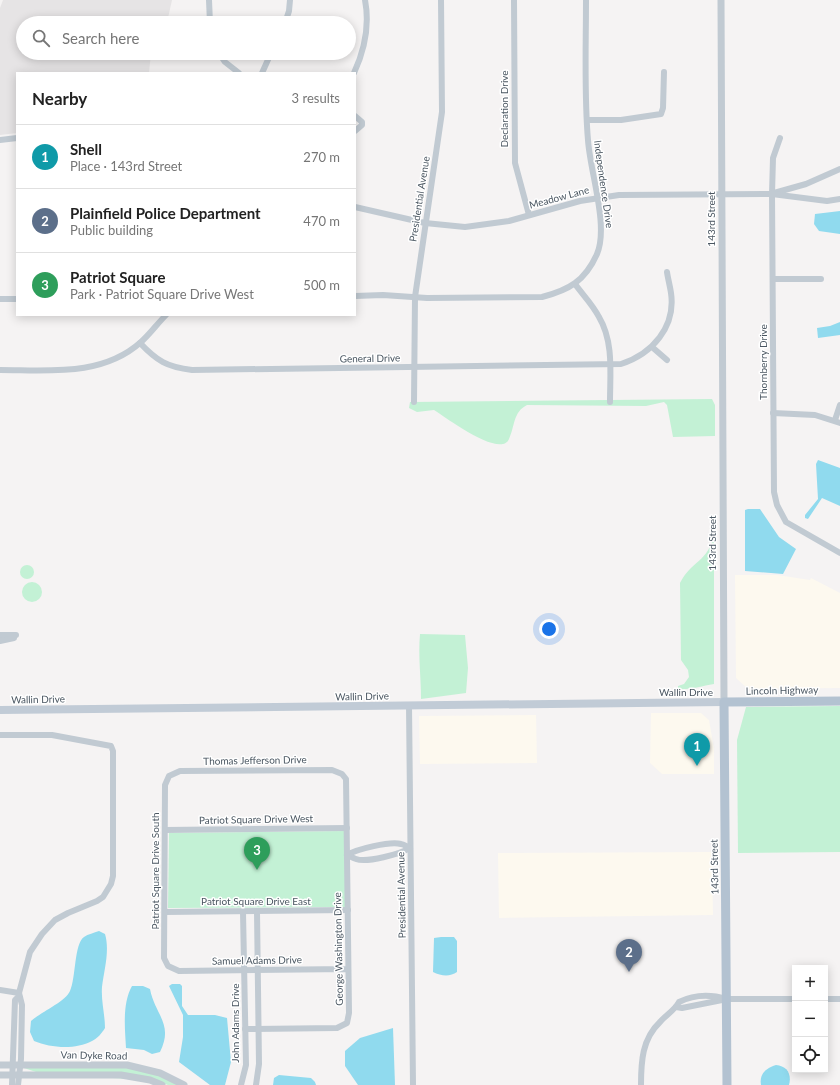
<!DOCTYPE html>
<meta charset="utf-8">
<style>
:root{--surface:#fff;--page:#f6f6f6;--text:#222;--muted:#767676;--line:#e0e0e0;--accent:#111827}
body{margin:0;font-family:Lato,sans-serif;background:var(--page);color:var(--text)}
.controls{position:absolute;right:12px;bottom:12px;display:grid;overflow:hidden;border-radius:0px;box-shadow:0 2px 10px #0003}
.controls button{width:36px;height:36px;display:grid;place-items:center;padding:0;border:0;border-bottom:1px solid var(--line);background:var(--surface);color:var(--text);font:20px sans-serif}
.you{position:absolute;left:549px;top:629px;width:14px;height:14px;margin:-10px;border:3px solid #fff;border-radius:50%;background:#1a73e8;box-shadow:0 0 0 6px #1a73e833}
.badge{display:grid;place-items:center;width:26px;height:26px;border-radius:50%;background:var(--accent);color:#fff;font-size:13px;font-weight:700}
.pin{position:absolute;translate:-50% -33px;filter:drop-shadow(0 1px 2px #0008)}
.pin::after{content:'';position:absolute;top:21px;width:14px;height:12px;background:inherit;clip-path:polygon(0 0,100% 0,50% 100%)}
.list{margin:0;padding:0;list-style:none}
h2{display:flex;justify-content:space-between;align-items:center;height:52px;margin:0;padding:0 16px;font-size:17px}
h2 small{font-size:13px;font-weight:400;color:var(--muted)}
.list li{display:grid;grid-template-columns:26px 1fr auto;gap:12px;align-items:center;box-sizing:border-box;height:64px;padding:0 16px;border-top:1px solid var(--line)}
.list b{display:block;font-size:15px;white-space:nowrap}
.list p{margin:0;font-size:13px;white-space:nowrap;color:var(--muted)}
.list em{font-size:13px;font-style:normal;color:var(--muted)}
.icon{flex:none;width:22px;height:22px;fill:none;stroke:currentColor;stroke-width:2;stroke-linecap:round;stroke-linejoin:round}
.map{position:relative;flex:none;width:840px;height:1085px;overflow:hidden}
.search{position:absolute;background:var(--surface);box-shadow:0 2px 10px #0003;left:16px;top:16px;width:340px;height:44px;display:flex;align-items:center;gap:10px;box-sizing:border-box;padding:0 14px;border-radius:22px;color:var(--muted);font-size:15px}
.panel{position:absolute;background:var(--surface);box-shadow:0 2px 10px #0003;left:16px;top:72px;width:340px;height:244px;border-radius:0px}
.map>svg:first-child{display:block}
.commercial{fill:#fdf9ef}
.education{fill:#e6e4e5}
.green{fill:#c3f1d5}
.water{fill:#90daee}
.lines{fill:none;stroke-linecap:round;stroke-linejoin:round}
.minor{stroke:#c1cad2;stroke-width:6}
.tertiary{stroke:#c1cad2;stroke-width:7}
.secondary{stroke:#c1cbd6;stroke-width:8}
.primary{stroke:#b3c2d1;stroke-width:9}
.labels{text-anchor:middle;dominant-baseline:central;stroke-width:3;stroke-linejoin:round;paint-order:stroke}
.street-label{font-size:10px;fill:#4a5661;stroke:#fff}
</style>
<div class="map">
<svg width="840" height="1085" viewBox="0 0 840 1085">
<rect width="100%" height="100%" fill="#f5f3f3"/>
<!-- commercial -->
<g class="commercial">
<polygon points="735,575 777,575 810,580 811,578 840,593 840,688 748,689 736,678"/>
<polygon points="651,713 701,713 709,720 714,749 714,774 662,774 650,763"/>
<polygon points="536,715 537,763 420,764 419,716"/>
<polygon points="712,852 713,915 499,918 498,853"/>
</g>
<!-- education -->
<polygon class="education" points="3,0 172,0 168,18 164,23 23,23 23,53 151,53 149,73 17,73 17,133 0,135 0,8"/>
<!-- green -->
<g class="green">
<path d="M712 399 715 405V436L673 437 667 405 664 402 646 406 527 405C513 412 515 426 509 439 501 459 445 417 434 410L417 412 409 408 410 402Z"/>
<path d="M714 535V684C701 686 691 690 678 689V686L684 684 689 677 688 670 681 660 680 583C691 561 708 562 714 535Z"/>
<circle cx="27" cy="572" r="7"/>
<circle cx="32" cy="592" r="10"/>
<path d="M420 634 465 635 468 668 466 693 421 699C421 677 418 656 420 634Z"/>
<polygon points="840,706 840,852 738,853 737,740 746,707"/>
<polygon points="345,831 346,907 168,908 169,833"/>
<polygon points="116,1066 151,1072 180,1085 168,1085 157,1081 39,1073 24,1068"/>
</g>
<!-- water -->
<g class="water">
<polygon points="840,211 840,234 819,231 814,224 815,214"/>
<polygon points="840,322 840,335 818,338 817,328 830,326"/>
<polygon points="818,460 840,468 840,506 822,498 808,519 805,518 805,515 818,499 816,464"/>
<polygon points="748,509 760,509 779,537 796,549 783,574 745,571 745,510"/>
<path d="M99 931 105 934C110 951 104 970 102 987 101 1001 105 1015 105 1028 102 1033 97 1039 92 1041 75 1050 51 1048 34 1041L30 1032 31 1021C41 1012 65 1002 70 991 76 978 74 944 84 937 88 934 94 933 99 931Z"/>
<path d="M441 937H454L457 941V972C450 977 441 976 433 972L434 938Z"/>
<polygon points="172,984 180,984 182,986 182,1006 188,1015 215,1015 227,1018 231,1062 225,1085 210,1085 179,1062 183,1037 183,1015 169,986"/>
<path d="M132 986H143L150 989C155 1015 174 1024 160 1052L152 1054 144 1050 126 1048C125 1029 122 1004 132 986Z"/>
<polygon points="393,1028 395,1085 358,1085 345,1066 345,1051 360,1038"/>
<path d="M776 1065C787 1066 792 1074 789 1085H761C759 1074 766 1068 776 1065Z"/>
<polygon points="279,1075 311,1078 315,1082 316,1085 273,1085 274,1078"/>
</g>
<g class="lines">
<!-- minor -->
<g class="minor">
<polyline points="209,0 210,23"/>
<polyline points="514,0 515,163 529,215"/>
<polyline points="285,23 289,11 290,0"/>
<polyline points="191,53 192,53"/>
<polyline points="219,53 225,62 239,73"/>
<polyline points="262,73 271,53"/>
<path d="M354 73C365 49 370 26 365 0"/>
<polyline points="355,116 362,122 362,125 355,131"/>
<polyline points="587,120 621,120 661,114 663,108 664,72"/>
<polyline points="780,138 773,158 772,194 774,492 777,505 786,522 840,553"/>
<polyline points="0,140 17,138"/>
<polyline points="774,193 806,184 840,169"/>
<polyline points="355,207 425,223 465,227 509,221 580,201 619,195 772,194 827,201 840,199"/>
<polyline points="773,279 821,279"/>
<path d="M575 284C583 295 593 305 599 317 614 342 610 374 610 402"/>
<path d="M355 296 383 295 427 298 542 297C569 290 585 281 597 254 609 226 590 172 588 140 584 94 586 47 586 0"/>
<polyline points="0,299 17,299"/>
<path d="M140 343C157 361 167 367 192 370L621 364C652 354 676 327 671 293 670 286 668 279 667 272"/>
<polyline points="652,347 667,360"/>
<path d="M0 370C48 370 102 377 141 342 150 334 157 324 166 315"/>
<polyline points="414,402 415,297 442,112 441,0"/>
<polyline points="773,413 815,415 840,423"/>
<polyline points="835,420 840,405"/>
<polyline points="0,635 16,635"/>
<polyline points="0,641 14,638"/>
<polyline points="409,705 413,1085"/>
<polyline points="0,735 52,735 111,746 113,751 113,876 111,884 103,897 97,901 68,913 55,920 42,934 30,952 19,993 22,1005 21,1059 18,1085"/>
<polyline points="165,830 347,828"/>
<path d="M347 855C350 856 353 858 356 859 367 863 400 854 410 848"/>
<path d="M347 855C357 849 390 841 401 844 404 844 407 847 410 848"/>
<polyline points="165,912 348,910"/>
<polyline points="0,990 19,993"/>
<polyline points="825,999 840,999"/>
<polyline points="676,1007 682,1008 727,999 795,999"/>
<polyline points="245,1029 337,1028 347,1023 349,1013 346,779 342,774 332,770 180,771 169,776 165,785 164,958 168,966 179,971 348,969"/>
<polyline points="12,1085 15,1000 19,996"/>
<polyline points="241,1085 246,1065 243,912"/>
<polyline points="256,1085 259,1064 257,912"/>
<path d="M641 1085C641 1062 642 1039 660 1022 666 1015 675 1010 679 1002 695 994 710 994 727 999"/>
</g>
<!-- tertiary -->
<g class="tertiary">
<polyline points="721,0 724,702"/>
<polyline points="0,1065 127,1065 160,1073 184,1085"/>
<polyline points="0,1075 121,1075 150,1080 162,1085"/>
</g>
<!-- secondary -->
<polyline class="secondary" points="0,710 724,702"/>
<!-- primary -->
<polyline class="primary" points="727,1085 724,702 840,701"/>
</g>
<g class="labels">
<!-- street labels -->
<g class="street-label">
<text transform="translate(504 109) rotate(-90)">Declaration Drive</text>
<text transform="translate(604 184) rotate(82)">Independence Drive</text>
<text transform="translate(559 197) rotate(-15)">Meadow Lane</text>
<text transform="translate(419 199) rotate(-81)">Presidential Avenue</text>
<text transform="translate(711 219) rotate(-90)">143rd Street</text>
<text transform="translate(370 358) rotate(-1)">General Drive</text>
<text transform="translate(763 362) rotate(-90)">Thornberry Drive</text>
<text transform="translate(712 543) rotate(-90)">143rd Street</text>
<text transform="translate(782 690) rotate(-1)">Lincoln Highway</text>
<text x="686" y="692">Wallin Drive</text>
<text transform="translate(362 696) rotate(-1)">Wallin Drive</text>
<text transform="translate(38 699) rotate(-1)">Wallin Drive</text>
<text transform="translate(255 760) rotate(-1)">Thomas Jefferson Drive</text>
<text transform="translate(256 819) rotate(-1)">Patriot Square Drive West</text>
<text transform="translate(714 867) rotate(-91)">143rd Street</text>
<text transform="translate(155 871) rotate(-90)">Patriot Square Drive South</text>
<text transform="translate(401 895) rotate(-91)">Presidential Avenue</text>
<text x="256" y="901">Patriot Square Drive East</text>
<text transform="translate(338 949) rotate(-91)">George Washington Drive</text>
<text transform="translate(257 960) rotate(-1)">Samuel Adams Drive</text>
<text transform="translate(235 1023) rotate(-90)">John Adams Drive</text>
<text transform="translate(94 1055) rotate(1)">Van Dyke Road</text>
</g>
</g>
</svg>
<div class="controls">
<button>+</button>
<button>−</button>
<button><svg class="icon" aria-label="locate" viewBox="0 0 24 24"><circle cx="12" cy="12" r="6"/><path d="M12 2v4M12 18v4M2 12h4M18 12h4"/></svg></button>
</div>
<div class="you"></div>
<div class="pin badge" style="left:697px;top:766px;background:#0f9aa8">1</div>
<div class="pin badge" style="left:629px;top:972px;background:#5c6f8a">2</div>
<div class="pin badge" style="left:257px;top:870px;background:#2e9e5b">3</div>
<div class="search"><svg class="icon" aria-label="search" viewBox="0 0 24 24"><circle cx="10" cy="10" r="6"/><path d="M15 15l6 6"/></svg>Search here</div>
<section class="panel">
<h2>Nearby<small>3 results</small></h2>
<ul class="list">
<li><span class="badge" style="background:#0f9aa8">1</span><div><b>Shell</b><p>Place · 143rd Street</p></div><em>270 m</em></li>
<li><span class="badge" style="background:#5c6f8a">2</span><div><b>Plainfield Police Department</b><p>Public building</p></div><em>470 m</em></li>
<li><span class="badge" style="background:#2e9e5b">3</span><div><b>Patriot Square</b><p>Park · Patriot Square Drive West</p></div><em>500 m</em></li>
</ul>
</section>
</div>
